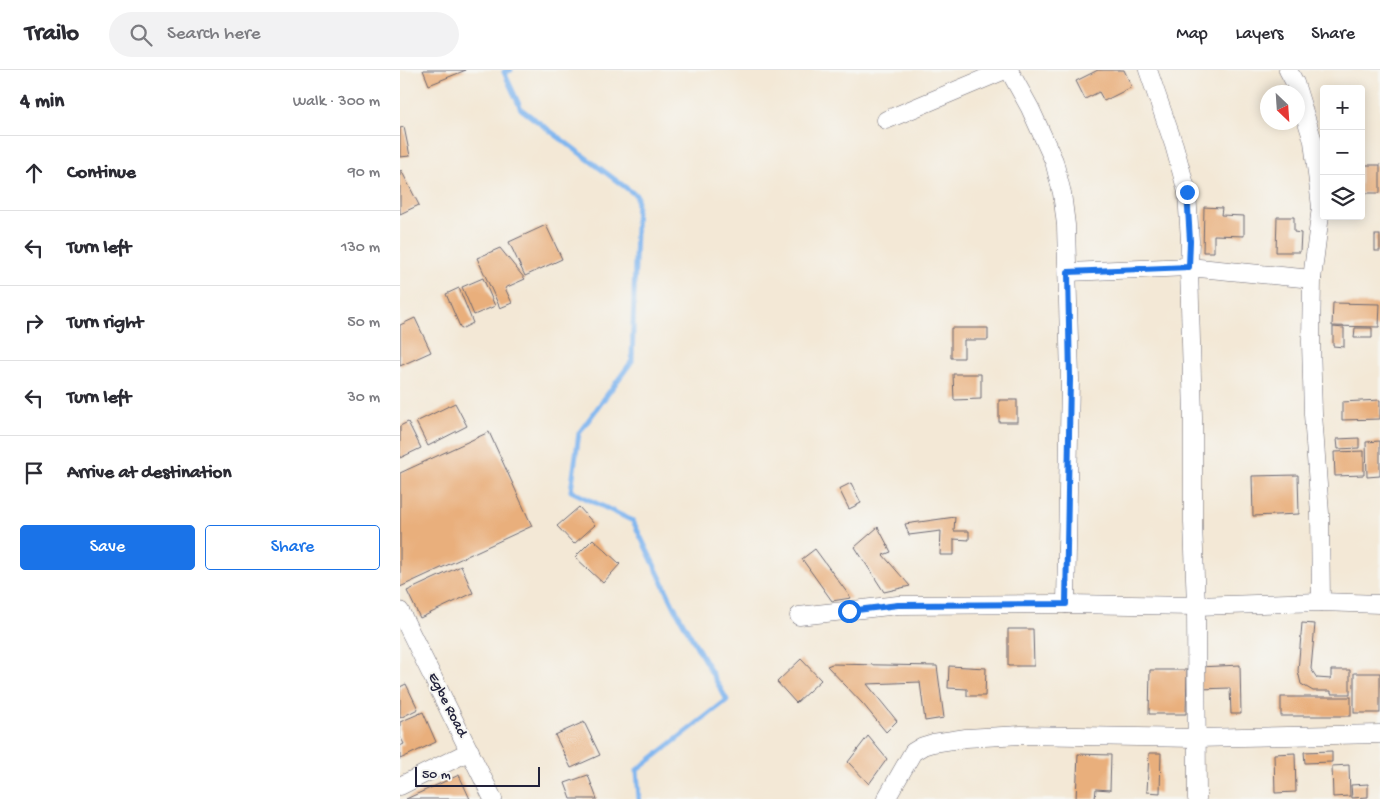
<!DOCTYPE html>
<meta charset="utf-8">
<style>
:root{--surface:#fff;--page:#f2f2f3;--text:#2b2b33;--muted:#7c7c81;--line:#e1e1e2;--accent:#1a73e8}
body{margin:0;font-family:"Gochi Hand",sans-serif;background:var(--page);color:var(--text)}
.controls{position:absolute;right:15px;top:15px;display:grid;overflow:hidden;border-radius:5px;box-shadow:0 2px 12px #0003}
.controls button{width:45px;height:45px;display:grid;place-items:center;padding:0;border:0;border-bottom:1px solid var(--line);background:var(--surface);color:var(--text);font:25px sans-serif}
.compass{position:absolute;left:860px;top:15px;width:45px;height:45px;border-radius:50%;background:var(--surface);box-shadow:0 2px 12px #0003;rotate:155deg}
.scale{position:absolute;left:15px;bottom:12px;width:125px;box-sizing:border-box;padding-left:5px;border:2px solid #22223b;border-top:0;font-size:14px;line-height:18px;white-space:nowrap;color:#22223b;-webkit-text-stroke:4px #f6f6f2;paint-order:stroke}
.stop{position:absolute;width:15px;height:15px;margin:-11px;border:4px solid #1a73e8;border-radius:50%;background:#fff}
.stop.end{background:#1a73e8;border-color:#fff;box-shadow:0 1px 5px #0008}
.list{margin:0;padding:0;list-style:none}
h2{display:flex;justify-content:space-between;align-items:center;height:65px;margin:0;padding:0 20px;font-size:21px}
h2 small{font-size:16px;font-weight:400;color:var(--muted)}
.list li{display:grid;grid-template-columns:32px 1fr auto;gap:15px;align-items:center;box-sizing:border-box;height:75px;padding:0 20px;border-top:1px solid var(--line)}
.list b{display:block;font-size:19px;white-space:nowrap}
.list em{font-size:16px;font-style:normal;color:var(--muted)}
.actions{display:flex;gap:10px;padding:15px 20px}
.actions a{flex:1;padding:11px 0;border:1px solid var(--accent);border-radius:5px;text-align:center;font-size:18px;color:var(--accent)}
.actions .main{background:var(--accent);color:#fff}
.icon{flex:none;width:28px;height:28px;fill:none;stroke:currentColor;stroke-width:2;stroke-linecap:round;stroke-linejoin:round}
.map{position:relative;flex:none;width:980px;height:729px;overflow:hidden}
header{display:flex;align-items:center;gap:30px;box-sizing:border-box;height:70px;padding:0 25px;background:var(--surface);border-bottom:1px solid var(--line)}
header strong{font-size:24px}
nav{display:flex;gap:28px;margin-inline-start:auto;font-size:18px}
.search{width:350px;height:45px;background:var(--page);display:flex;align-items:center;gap:12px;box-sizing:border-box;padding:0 18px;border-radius:28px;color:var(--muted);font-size:19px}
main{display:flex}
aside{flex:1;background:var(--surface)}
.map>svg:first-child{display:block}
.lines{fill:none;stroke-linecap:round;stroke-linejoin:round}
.stream{stroke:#80b6ef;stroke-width:5}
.building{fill:#e9af7b}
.minor-casing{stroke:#6b6771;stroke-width:19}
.minor{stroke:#fff;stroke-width:18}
.route{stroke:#1a73e8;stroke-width:6}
.labels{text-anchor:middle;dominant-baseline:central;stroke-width:4;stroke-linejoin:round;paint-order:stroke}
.street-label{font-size:15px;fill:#22223b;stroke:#f6f6f2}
</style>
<header>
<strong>Trailo</strong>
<div class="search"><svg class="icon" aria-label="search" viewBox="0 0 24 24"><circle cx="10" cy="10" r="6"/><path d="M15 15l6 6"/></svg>Search here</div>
<nav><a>Map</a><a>Layers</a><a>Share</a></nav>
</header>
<main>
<aside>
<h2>4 min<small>Walk · 300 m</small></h2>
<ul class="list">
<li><svg class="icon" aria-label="ahead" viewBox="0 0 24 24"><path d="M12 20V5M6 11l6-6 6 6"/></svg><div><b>Continue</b></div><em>90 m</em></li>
<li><svg class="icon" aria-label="left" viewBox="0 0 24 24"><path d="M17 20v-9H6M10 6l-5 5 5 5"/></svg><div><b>Turn left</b></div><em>130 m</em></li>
<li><svg class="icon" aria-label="right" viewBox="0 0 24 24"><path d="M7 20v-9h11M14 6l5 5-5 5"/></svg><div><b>Turn right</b></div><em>50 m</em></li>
<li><svg class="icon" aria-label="left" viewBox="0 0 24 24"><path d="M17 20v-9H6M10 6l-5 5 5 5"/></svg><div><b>Turn left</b></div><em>30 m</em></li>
<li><svg class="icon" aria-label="arrive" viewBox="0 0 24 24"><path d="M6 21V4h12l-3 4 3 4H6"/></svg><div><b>Arrive at destination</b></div></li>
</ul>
<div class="actions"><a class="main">Save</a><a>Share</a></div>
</aside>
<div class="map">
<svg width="980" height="729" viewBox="0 0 980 729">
<rect width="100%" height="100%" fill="#f6f6f2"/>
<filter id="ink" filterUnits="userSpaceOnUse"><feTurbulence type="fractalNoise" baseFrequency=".02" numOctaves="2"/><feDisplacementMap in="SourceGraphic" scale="10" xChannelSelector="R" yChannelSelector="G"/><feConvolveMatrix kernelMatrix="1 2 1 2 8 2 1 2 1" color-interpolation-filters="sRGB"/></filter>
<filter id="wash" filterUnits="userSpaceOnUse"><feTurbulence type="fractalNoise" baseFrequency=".0096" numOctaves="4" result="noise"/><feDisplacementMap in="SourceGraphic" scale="20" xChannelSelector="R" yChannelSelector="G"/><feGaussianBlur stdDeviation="1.12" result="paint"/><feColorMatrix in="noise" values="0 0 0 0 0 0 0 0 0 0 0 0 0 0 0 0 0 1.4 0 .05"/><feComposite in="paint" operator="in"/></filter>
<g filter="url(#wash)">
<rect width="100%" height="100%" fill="#f3e8d6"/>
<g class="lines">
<!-- stream -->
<polyline class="stream" points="111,0 104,2 121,39 237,126 232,291 179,363 171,421 233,451 276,540 327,630 237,700 239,729"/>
</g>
<g id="blocks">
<!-- building -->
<g class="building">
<polygon points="23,0 66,0 29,15"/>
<polygon points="698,0 724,0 732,17 704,31 699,22 685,29 676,11"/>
<polygon points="4,57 10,86 0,87 0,58"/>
<rect x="961" y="95" width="19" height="28"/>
<polygon points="1,100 19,135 0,144 0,101"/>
<polygon points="804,137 822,138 821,145 844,146 844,166 814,165 814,182 803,182"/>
<polygon points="877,147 894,147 894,162 901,163 900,182 876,182"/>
<polygon points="146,155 162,189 125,206 109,172"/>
<rect x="975" y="165" width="5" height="16"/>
<polygon points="100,178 125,209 105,218 112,233 100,238 77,188"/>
<polygon points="83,208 95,236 74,245 62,217"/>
<polygon points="59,218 73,253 61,259 46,224"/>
<polygon points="933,233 980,234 979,257 932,256"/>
<polygon points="15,248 31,282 0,296 0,255"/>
<polygon points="933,257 944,258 944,277 933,276"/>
<polygon points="551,258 588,258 588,270 564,270 564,288 551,288"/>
<polygon points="955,258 972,258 972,268 954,268"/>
<polygon points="553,304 581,304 581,329 554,330"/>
<rect x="599" y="330" width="18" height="22"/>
<polygon points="980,330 980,349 942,350 942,332"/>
<polygon points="55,333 67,356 28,376 16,352"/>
<polygon points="8,352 21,378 0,388 0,356"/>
<polygon points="89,362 132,456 0,517 0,403"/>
<polygon points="959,368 959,378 938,379 937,369"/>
<polygon points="980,371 980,406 967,407 966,372"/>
<polygon points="964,381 964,405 935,406 934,382"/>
<polygon points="898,405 899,444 853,446 852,406"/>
<polygon points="451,413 461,433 449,439 439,419"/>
<polygon points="179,437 195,455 174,474 157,456"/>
<polygon points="555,447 554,461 569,461 569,470 554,469 554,485 540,485 541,461 509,465 505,454"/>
<polygon points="478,457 491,482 483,485 510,516 484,522 455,477"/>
<polygon points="193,469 220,494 203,513 175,487"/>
<polygon points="415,479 451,528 432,531 402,489"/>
<polygon points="61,496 73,523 20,548 7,521"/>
<polygon points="902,553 915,554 911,599 917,608 931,609 931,600 950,600 950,624 931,624 931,621 913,621 901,614 898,601"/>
<polygon points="608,559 633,559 634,596 608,596"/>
<polygon points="401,589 421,610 396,633 377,612"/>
<polygon points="432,594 537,596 544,648 525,651 520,612 467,614 497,651 486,662 463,634 427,596"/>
<polygon points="840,595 841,644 831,644 830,618 799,619 799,597"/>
<polygon points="549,596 586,598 585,626 567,626 567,619 548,618"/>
<polygon points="750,600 787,600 786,644 749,644"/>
<rect x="954" y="603" width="26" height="40"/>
<polygon points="6,614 18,639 0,648 0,617"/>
<rect x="881" y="627" width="70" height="19"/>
<polygon points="23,642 36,672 0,689 0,676 4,674 0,666 0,652"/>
<polygon points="184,652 200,685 171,698 155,665"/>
<polygon points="468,666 487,689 469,714 448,692"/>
<polygon points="932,681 932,692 905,693 904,682"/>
<polygon points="749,683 761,683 760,723 747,722"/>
<polygon points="895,683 896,722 875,723 874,684"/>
<polygon points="678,684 711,685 710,720 696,719 695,729 676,729"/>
<polygon points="949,695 950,726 933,727 932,696"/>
<polygon points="59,705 70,729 6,729"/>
<polygon points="188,705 197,729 171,729 165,713"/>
<polygon points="968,714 968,727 952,728 951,715"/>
</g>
</g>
</g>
<g filter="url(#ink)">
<use href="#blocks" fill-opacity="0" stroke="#6b6771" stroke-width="1"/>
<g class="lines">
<defs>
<g id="minor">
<polyline points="609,0 630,38 654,91 662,123 666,155 670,309 666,534"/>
<polyline points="748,0 774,75 787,122 790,171 789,197 793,347 793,452 796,536 797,729"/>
<polyline points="888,0 895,13 913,71 921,137 912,209 911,272 913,344 920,444 921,532"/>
<polyline points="486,50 605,0"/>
<polyline points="668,202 789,197 912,209"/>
<polyline points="0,541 93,729"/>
<polyline points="399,546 498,535 666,534 796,536 921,532 980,534"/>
<polyline points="0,716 70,681"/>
<polyline points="486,729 513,682 523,676 533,673 566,668 621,665 796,668 980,664"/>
</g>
</defs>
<!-- minor casing -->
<use href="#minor" class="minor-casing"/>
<!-- minor -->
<use href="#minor" class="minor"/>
</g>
</g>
<g class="lines" filter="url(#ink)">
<!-- route -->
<polyline class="route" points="449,541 498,535 666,534 670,309 668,202 789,197 790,171 787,122"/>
</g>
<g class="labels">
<!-- street labels -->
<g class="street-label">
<text transform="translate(47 635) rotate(63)">Egbe Road</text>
</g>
</g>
</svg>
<div class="controls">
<button>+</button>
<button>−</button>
<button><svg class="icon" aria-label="layers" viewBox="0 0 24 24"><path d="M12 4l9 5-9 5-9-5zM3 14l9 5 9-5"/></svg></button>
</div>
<svg class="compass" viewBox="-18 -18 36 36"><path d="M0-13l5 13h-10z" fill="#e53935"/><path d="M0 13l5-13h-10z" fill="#7c7c81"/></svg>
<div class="scale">50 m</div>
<div class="stop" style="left:449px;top:541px"></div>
<div class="stop end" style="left:787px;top:122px"></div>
</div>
</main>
